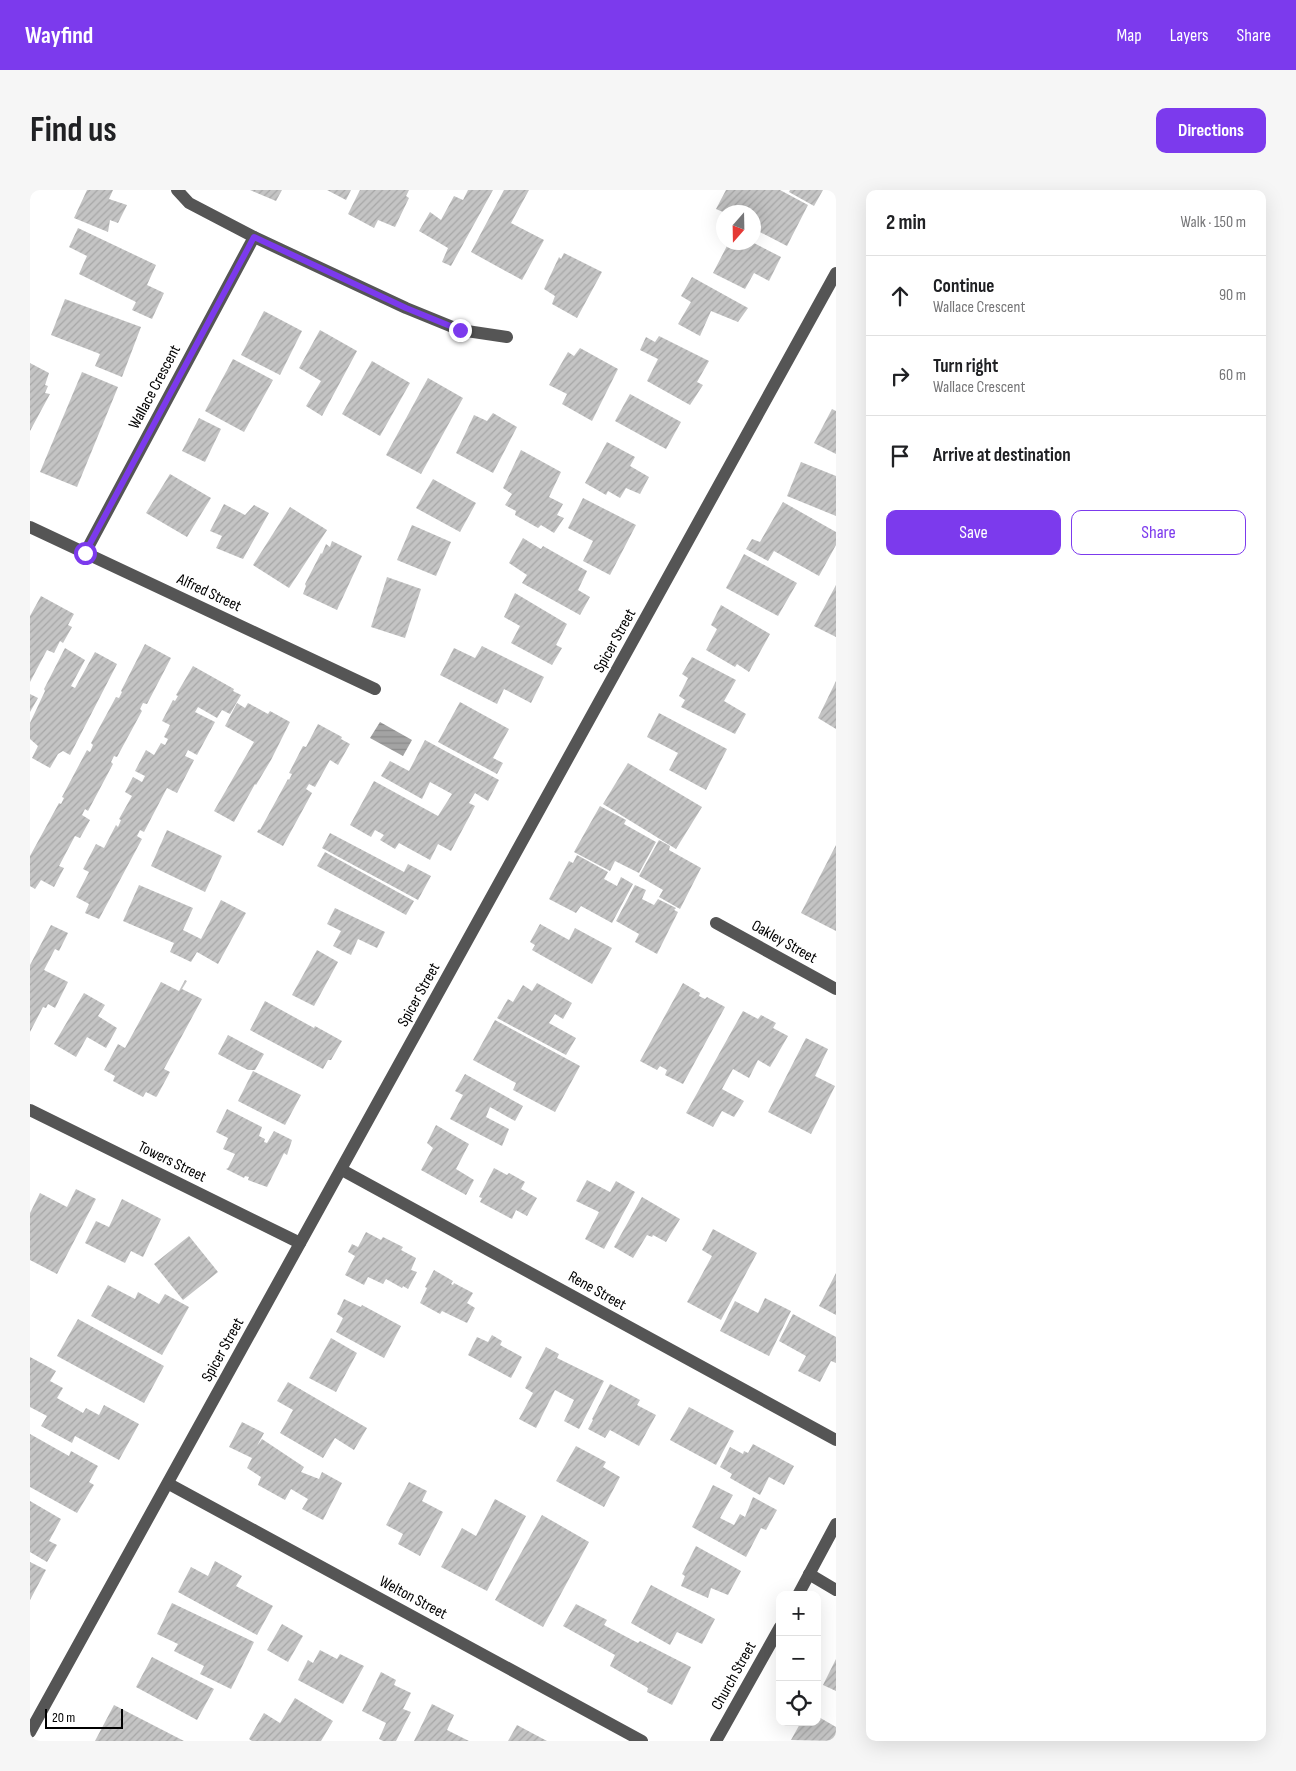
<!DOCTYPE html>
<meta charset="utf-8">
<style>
:root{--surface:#fff;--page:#f6f6f6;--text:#202124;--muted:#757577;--line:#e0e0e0;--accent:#7c3aed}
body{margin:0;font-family:"Sofia Sans Condensed",sans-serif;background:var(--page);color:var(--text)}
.controls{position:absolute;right:15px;bottom:15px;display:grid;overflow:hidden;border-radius:10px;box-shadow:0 5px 20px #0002}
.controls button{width:45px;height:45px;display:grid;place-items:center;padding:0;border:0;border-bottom:1px solid var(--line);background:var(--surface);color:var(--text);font:25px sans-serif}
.compass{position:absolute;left:686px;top:15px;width:45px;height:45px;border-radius:50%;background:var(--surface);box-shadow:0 5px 20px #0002;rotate:200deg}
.scale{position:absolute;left:15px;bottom:12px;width:78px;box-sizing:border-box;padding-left:5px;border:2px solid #000;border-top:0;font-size:14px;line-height:18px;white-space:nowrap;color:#000;-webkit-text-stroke:4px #fff;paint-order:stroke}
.stop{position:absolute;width:15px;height:15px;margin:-11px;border:4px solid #7c3aed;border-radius:50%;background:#fff}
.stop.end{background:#7c3aed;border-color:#fff;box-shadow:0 1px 5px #0008}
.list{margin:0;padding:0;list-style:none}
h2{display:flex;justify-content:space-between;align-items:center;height:65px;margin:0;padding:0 20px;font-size:21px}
h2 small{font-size:16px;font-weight:400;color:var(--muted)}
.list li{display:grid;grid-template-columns:32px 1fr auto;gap:15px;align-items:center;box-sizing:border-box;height:80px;padding:0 20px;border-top:1px solid var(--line)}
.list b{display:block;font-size:19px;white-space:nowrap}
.list p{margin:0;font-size:16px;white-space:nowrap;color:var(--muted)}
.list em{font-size:16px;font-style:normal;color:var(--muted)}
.actions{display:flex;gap:10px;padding:15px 20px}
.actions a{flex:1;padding:11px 0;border:1px solid var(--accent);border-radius:10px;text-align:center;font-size:18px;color:var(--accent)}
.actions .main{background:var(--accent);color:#fff}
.icon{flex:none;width:28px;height:28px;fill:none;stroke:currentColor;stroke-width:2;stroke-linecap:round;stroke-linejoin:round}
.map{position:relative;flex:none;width:806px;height:1551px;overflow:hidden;border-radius:10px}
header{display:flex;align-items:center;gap:30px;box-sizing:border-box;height:70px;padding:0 25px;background:var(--accent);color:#fff}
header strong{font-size:24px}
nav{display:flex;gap:28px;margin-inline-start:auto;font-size:18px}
.intro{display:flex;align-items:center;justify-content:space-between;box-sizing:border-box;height:120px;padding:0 30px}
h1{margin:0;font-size:35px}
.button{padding:12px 22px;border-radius:10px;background:var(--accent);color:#fff;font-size:18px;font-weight:700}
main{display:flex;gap:30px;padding:0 30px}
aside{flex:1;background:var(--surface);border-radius:10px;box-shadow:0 5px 20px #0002}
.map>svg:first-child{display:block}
.water{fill:url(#water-rules)}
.building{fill:url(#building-hatch)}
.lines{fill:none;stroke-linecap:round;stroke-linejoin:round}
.minor{stroke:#555;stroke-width:12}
.route{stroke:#7c3aed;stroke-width:6}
.labels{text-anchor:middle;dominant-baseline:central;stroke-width:4.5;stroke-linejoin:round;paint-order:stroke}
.street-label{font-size:16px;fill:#000;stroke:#fff}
</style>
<header>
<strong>Wayfind</strong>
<nav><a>Map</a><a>Layers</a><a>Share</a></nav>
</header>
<div class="intro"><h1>Find us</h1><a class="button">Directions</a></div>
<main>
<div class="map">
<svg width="806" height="1551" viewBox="0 0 806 1551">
<defs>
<pattern id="water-rules" width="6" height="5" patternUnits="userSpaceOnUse" patternTransform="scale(1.25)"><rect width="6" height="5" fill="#a3a3a3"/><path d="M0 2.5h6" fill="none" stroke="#8b8b8b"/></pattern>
<pattern id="building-hatch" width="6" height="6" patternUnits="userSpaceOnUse" patternTransform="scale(1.25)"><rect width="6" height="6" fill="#c4c4c4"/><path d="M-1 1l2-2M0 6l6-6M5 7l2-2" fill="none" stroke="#a7a7a7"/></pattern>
</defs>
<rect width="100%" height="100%" fill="#fff"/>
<!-- water -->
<polygon class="water" points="350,532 382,550 373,566 340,548"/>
<!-- building -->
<g class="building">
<polygon points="57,0 83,0 79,9 97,15 88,33 80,30 78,42 44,28"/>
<polygon points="220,0 252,0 246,11"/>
<polygon points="297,0 321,0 316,10"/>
<polygon points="330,0 379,0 376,6 379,8 365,37 348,30 344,38 318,24"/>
<polygon points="438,0 463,0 421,76 412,72 418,58 389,41 400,22 411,30 424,6 433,10"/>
<polygon points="474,0 499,0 481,33 514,50 492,90 441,62"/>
<polygon points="696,0 750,0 778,15 757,56 724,39 724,22 693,22 686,19"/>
<polygon points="760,0 793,0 784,16 759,2"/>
<polygon points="48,38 126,75 117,95 134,103 122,129 102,120 106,112 49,84 57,66 39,57"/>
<polygon points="699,52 722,52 751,67 739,91 724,83 715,99 683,83"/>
<polygon points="534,63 572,82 547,128 522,114 525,106 514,99 529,67 531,69"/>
<polygon points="662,87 718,118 708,132 681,121 670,146 648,134 661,112 651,106"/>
<polygon points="35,109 111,137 92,187 65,176 70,164 21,145"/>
<polygon points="234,121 272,141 250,185 211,165"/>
<polygon points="290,140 327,161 292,226 276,216 291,191 269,178"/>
<polygon points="629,146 679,171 667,192 673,195 660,215 617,191 628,169 610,160 616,147 625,152"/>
<polygon points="550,158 588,179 562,231 532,214 537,204 519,195 538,162 544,166"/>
<polygon points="203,169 243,190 214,242 175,221"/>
<polygon points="342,171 380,193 350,246 312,224"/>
<polygon points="0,173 19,183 15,195 18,196 15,203 20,204 0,241"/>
<polygon points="52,182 88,197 47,297 10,282"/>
<polygon points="398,188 433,208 391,284 356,265"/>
<polygon points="600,204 651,232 636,259 585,231"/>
<polygon points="802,219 806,221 806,264 784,253"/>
<polygon points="463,223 487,237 463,283 426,263 444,225 457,231"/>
<polygon points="169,228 191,239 175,272 152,261"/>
<polygon points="577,252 605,267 600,276 619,287 610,304 596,298 590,308 578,301 576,305 555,293"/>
<polygon points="491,260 531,282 519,307 533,314 527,325 534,328 524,343 511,335 508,338 485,325 486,321 475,315 482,304 473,298"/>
<polygon points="771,272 806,286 806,326 757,306"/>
<polygon points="140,284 181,308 157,347 116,323"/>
<polygon points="403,289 446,313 430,342 386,318"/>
<polygon points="553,308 606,335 580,385 553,371 563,351 538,338"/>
<polygon points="753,312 806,342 806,355 789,386 744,361 738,371 716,359 722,349 730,352"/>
<polygon points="194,314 215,325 224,315 239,323 213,369 186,358 192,346 180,341"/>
<polygon points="260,317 297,340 259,398 223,375"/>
<polygon points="382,335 421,352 406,386 367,370"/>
<polygon points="493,348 511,359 513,356 557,381 548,400 560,407 550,425 492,393 497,385 479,373"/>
<polygon points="302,351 332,366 307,420 273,404 276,396 275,394 291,363 292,364 296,354 300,357"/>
<polygon points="714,364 767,393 748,426 696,398"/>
<polygon points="357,387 391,399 375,448 341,437"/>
<polygon points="806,395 806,447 784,436"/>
<polygon points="485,403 537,434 526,455 532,458 522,475 481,453 490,436 474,427"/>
<polygon points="11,406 44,424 38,435 42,437 33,453 30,451 24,463 17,460 0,492 0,426"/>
<polygon points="691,415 740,444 719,482 707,474 705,477 676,460 687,439 681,435"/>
<polygon points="115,454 141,468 117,514 113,513 110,519 112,521 87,567 84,566 81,572 83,574 58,621 55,619 52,625 60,630 50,648 45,646 29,676 34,678 24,697 11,690 5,699 0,696 0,666 29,613 31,614 34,608 32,607 57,560 60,562 63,555 61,553 86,507 89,508 92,502 91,501"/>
<polygon points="452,456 514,487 501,513 474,499 467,514 410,485 424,458 445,468"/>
<polygon points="35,458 55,470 41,496 45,498 65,462 87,474 40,565 33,561 28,564 20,578 2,568 8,556 0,549 0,533 15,501 14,499"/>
<polygon points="662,467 706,490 694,511 716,524 705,544 651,517 655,510 649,506 658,488 652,484"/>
<polygon points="163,476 204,499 203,501 211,505 200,524 192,520 187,528 168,517 165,522 185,532 167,565 158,560 155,566 164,570 147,603 137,598 114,642 110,640 107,646 112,649 69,729 55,723 59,714 46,707 59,682 53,679 66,654 74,658 86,635 88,637 91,630 89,629 102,606 95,602 103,587 112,592 115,586 105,581 116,560 124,565 131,553 135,555 138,549 134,547 140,535 132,531 143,510 145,511 148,506 146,505"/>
<polygon points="806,491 806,539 788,528"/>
<polygon points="0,504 8,508 0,522"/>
<polygon points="430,512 479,539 463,568 473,573 467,584 408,552"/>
<polygon points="207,513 215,518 218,513 238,524 240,521 260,532 241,570 226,595 225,594 204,632 184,621 224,552 195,536"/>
<polygon points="629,523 697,559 676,600 639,580 648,563 617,547"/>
<polygon points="288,534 312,547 311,549 320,554 308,575 300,570 285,597 279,594 276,599 282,603 253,656 227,642 229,639 230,640 258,589 259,590 262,584 259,583 273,556 276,557"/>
<polygon points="395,550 469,590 458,611 445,603 439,613 445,616 421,661 408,654 400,670 369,653 365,659 350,650 354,645 345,640 341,647 320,635 344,591 408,626 422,604 400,592 392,609 351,586 360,571 379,581"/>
<polygon points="598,573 672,617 646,659 573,614"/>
<polygon points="570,616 596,630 594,634 626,652 609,683 585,671 580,681 544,662"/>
<polygon points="137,640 192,666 175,702 121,676"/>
<polygon points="300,643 374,682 378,674 401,686 388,710 292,658"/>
<polygon points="629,650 640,656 639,660 671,678 650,719 629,707 633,700 609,686"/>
<polygon points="806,655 806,741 771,723"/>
<polygon points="295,662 384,711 376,725 287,676"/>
<polygon points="547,665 578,682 574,689 587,696 591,687 603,694 582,733 551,716 546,723 519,709 539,671 543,673"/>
<polygon points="109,695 163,718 153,740 171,749 191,710 216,723 188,774 167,762 161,772 140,762 144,753 93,731"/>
<polygon points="605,695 616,700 612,709 624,715 628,709 646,718 644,720 648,722 627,764 605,752 609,744 586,731"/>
<polygon points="305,718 355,742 347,758 328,749 321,765 303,756 311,741 297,734"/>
<polygon points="510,734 539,750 545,738 582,758 562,794 502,760 505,755 500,752"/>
<polygon points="21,735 38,743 29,761 25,759 14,780 38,792 25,818 18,814 16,818 13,817 0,842 0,775"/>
<polygon points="287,760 308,772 284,816 262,805"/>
<polygon points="155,790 157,791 152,799 172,809 134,879 140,882 127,906 126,907 116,902 113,907 83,891 85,886 74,880 88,854 95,858 131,792 149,801"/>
<polygon points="507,793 542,813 533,829 525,824 519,833 546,848 536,865 467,828 478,809 483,812 493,795 502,801"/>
<polygon points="653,793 670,803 669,806 675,809 677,807 695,817 653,894 635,885 637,880 630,876 627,880 610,871"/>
<polygon points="54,803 75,815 68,826 87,838 76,858 57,847 46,867 24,854"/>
<polygon points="235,811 284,838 285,836 312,851 301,870 298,870 293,879 220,840"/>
<polygon points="713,821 728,829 731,825 746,833 743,838 758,846 740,877 728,870 719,888 703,879 692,899 714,911 704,927 692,921 683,937 656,923"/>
<polygon points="465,830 550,876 525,922 483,900 486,893 443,870"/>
<polygon points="198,845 234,864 225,880 218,880 188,864"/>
<polygon points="776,848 798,859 785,886 805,896 781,944 738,922"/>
<polygon points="223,881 271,905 255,935 208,911"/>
<polygon points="435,884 493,916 485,931 460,917 456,927 479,939 472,956 420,929 433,905 425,901"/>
<polygon points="197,919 232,937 229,946 235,949 234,952 237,953 244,941 262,950 257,965 254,963 237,997 218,990 219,987 215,986 214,988 196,979 198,978 205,964 193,959 198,948 186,942"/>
<polygon points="406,935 439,954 426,979 444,990 436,1005 391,980 403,958 397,953"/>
<polygon points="464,978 477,985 479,983 495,992 491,999 507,1008 497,1026 486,1020 482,1029 450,1012 452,1008 449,1007"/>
<polygon points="557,990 580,1002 586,991 605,1002 574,1059 555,1049 569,1022 546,1011"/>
<polygon points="46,999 66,1009 27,1084 0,1070 0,1023 10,1003 37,1017"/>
<polygon points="612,1007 650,1029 636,1052 623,1045 622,1047 617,1045 603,1068 584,1057"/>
<polygon points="92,1009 131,1029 113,1067 101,1061 95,1073 55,1053 66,1031 79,1037"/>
<polygon points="683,1039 727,1063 691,1130 657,1112 682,1066 672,1060"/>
<polygon points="336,1042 351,1050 353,1047 373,1057 371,1060 386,1068 381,1080 387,1082 378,1099 373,1096 372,1098 356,1089 353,1094 338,1087 334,1095 315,1085 325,1066 318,1062 322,1054 328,1057"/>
<polygon points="159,1046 188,1082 153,1110 124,1074"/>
<polygon points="404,1080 423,1091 421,1094 423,1095 424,1093 443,1103 437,1113 445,1118 437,1133 412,1121 410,1124 390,1113 397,1098 395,1097"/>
<polygon points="806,1083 806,1125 789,1116"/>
<polygon points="78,1095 105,1109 108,1102 129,1114 135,1104 159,1117 132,1165 61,1126"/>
<polygon points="735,1108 761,1121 739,1166 690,1141 705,1111 728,1123"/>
<polygon points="314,1109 331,1117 332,1115 371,1136 354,1168 306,1142 313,1128 307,1124"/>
<polygon points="763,1124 806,1147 806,1173 801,1171 790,1192 768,1181 776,1166 749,1151"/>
<polygon points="48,1129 134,1176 114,1213 27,1166"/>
<polygon points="462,1145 472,1151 470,1155 492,1167 481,1188 438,1165 447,1147 458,1152"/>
<polygon points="301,1148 327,1163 306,1202 279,1188"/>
<polygon points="516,1157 529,1164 527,1168 574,1191 549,1239 534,1231 544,1210 525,1200 506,1238 489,1229 503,1203 495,1198"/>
<polygon points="0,1167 26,1181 20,1191 33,1198 27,1208 53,1223 56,1218 69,1225 74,1215 109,1234 89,1270 45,1246 42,1253 11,1236 17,1226 0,1217"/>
<polygon points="258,1192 337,1238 324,1260 305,1248 293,1268 250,1243 263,1220 247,1211"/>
<polygon points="580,1194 610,1210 607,1215 626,1225 609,1256 580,1240 575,1248 558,1239 563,1230 562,1229"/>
<polygon points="659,1217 704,1241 686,1275 640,1250"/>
<polygon points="212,1232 234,1243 227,1256 232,1249 274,1277 271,1282 289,1289 292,1282 312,1293 293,1330 272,1319 278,1309 261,1299 255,1310 228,1295 231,1287 217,1278 222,1268 199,1257"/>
<polygon points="0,1244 39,1266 41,1261 68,1276 59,1292 64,1295 47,1323 0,1297"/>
<polygon points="723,1254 764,1276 754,1295 739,1287 730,1305 700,1288 702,1284 690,1277 700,1257 713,1264 714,1261 718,1263"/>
<polygon points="546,1256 576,1272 573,1277 590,1287 574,1317 526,1291"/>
<polygon points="379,1292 397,1301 392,1311 413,1322 390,1366 368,1354 373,1344 356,1335"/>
<polygon points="683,1295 703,1305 690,1328 704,1335 710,1324 715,1327 723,1307 747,1320 736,1340 731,1338 716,1367 662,1337"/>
<polygon points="465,1309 496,1326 457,1401 411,1377 432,1338 446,1346"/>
<polygon points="0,1311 31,1329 19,1351 27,1355 17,1372 0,1362"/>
<polygon points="512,1325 559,1352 513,1437 465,1410"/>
<polygon points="666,1356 711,1381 698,1405 681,1398 678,1408 651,1396 655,1386 652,1384"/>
<polygon points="185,1371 212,1386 206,1396 243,1416 227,1445 148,1402 161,1377 178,1386"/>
<polygon points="0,1372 16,1380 0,1410"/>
<polygon points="621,1395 685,1429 672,1454 647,1442 640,1455 601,1433"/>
<polygon points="142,1413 224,1452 201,1499 170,1484 174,1476 144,1461 148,1454 127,1444"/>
<polygon points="546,1414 577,1430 574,1435 608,1453 610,1451 661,1477 642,1515 617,1502 618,1498 580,1476 585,1465 533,1436"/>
<polygon points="252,1434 273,1446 258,1472 237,1460"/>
<polygon points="290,1460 307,1469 310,1464 334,1476 313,1514 268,1490 278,1470 283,1473"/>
<polygon points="122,1467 184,1499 167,1530 106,1497"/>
<polygon points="806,1469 806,1501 793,1495"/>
<polygon points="351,1482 366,1490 364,1495 381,1503 373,1519 381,1522 366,1551 353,1551 349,1549 356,1533 332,1521"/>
<polygon points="265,1508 303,1531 291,1551 222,1551 219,1549 234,1523 250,1533"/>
<polygon points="402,1514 424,1525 417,1540 439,1551 384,1551"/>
<polygon points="84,1515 154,1551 65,1551"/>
<polygon points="787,1526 806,1537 806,1551 761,1550 771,1532 787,1532"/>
<polygon points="487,1535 517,1551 478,1551"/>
</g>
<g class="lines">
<!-- minor -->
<g class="minor">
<polyline points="147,0 159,13 224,47 376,118 430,140 477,147"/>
<polyline points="0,337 345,499"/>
<polyline points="55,363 224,47"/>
<polyline points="686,733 806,799"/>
<polyline points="0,920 270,1053"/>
<polyline points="312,980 806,1250"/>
<polyline points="139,1294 612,1551"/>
<polyline points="779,1384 806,1400"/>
<polyline points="768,1405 806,1334"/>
<polyline points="0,1542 806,83"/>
<polyline points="686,1551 750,1437"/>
</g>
</g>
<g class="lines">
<!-- route -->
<polyline class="route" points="55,363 224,47 376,118 430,140"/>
</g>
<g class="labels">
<!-- street labels -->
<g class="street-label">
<text transform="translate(125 197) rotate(-62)">Wallace Crescent</text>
<text transform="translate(179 403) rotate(25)">Alfred Street</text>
<text transform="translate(585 451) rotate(-61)">Spicer Street</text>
<text transform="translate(754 752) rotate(29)">Oakley Street</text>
<text transform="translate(389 805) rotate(-61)">Spicer Street</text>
<text transform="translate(142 972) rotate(26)">Towers Street</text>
<text transform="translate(567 1101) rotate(29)">Rene Street</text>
<text transform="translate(193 1160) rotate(-61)">Spicer Street</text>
<text transform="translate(383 1408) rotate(28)">Welton Street</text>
<text transform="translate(704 1486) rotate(-61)">Church Street</text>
</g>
</g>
</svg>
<div class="controls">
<button>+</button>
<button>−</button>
<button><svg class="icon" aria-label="locate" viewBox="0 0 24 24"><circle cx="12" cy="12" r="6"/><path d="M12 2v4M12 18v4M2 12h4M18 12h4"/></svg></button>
</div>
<svg class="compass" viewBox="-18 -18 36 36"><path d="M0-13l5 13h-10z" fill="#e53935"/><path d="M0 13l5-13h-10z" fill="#757577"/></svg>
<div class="scale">20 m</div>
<div class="stop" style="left:55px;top:363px"></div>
<div class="stop end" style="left:430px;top:140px"></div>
</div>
<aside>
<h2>2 min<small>Walk · 150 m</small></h2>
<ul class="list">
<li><svg class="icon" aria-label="ahead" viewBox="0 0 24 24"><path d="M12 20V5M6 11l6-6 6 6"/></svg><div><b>Continue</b><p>Wallace Crescent</p></div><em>90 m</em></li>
<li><svg class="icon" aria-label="right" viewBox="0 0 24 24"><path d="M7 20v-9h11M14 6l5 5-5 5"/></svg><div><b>Turn right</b><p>Wallace Crescent</p></div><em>60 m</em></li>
<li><svg class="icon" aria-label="arrive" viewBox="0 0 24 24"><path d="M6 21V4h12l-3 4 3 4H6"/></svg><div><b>Arrive at destination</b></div></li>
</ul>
<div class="actions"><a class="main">Save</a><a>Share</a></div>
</aside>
</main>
